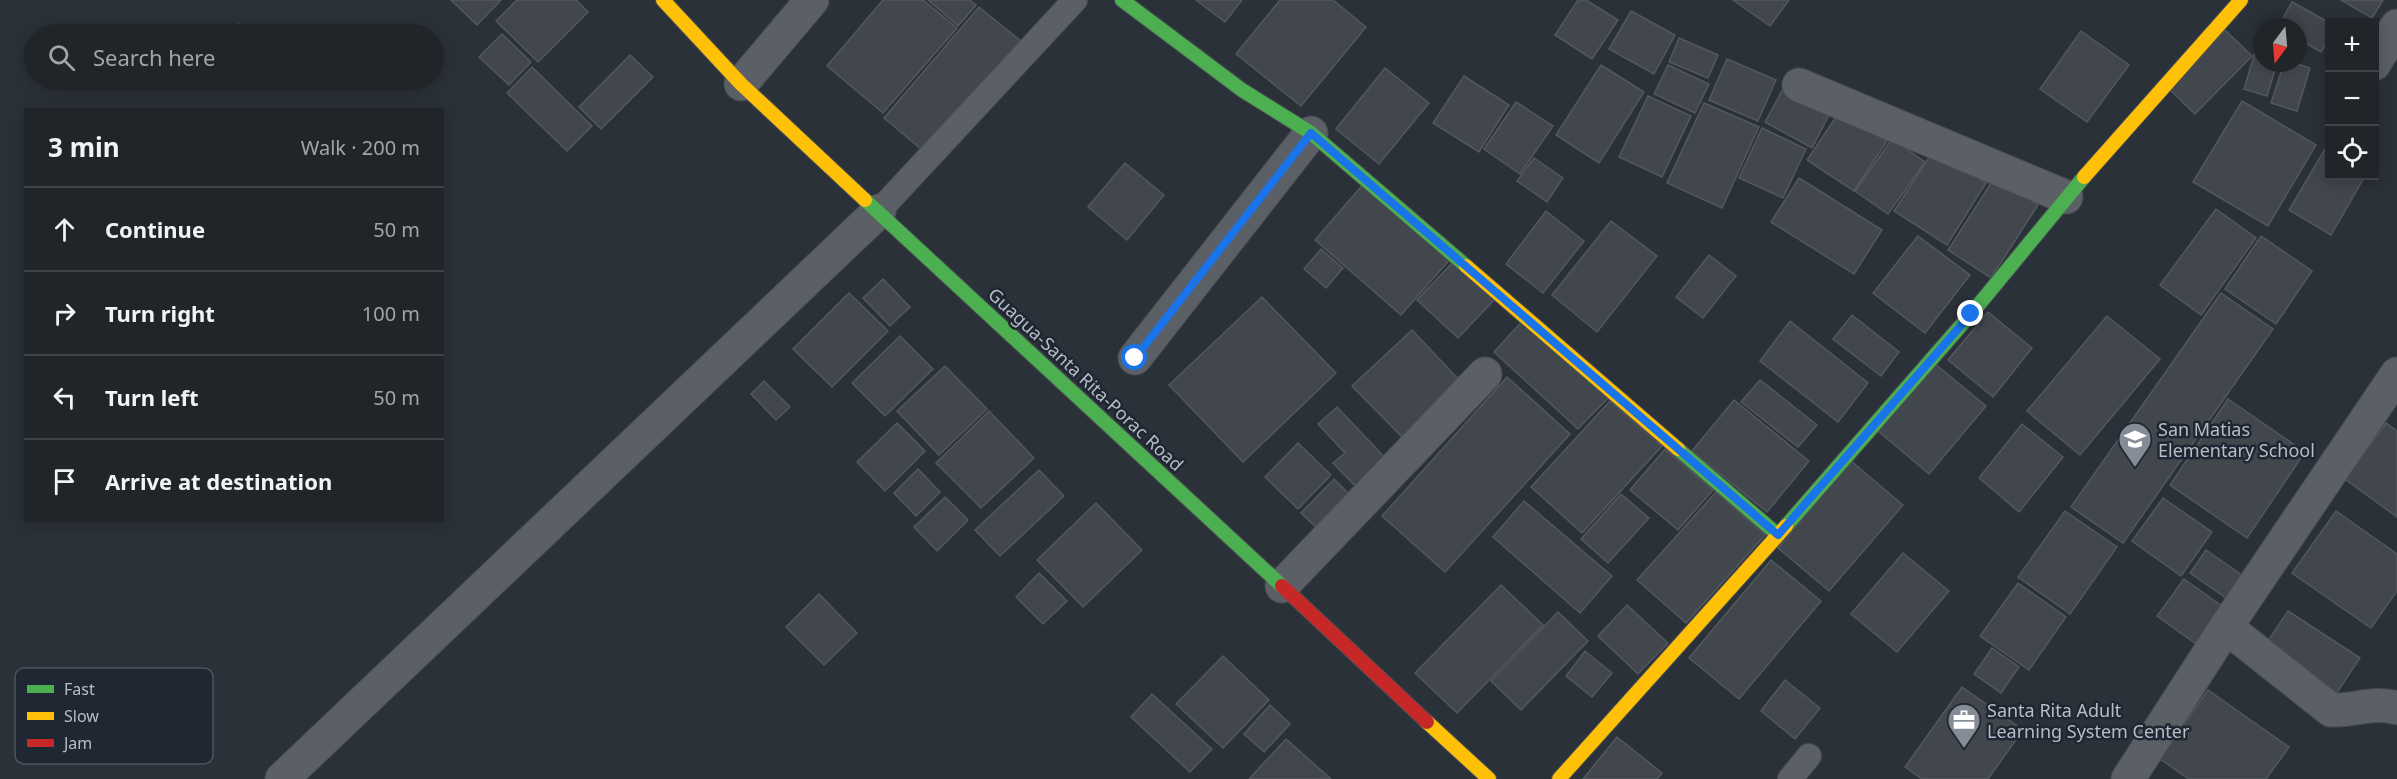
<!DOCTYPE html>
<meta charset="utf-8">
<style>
:root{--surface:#20252a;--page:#2d3136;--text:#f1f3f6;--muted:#a2a5a8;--line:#3d4247}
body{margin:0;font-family:"Noto Sans",sans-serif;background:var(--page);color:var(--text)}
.controls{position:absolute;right:18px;top:18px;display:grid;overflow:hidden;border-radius:0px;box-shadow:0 3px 15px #0003}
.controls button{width:54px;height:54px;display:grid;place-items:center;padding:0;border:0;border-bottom:2px solid var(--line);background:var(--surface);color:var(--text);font:30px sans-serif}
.compass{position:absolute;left:2253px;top:18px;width:54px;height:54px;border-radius:50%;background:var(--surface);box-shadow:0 3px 15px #0003;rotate:196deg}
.stop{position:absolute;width:18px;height:18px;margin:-14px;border:4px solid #1a73e8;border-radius:50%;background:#fff}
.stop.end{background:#1a73e8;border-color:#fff;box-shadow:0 2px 6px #0008}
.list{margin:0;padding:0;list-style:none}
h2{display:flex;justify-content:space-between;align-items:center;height:78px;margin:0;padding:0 24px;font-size:26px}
h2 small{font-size:20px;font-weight:400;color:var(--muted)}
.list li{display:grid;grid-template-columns:39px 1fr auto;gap:18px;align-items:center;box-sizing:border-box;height:84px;padding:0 24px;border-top:2px solid var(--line)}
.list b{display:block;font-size:22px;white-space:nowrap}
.list em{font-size:20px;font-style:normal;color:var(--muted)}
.icon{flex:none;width:33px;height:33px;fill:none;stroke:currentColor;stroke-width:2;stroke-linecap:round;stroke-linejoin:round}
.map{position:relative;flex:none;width:2397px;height:779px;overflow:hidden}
.search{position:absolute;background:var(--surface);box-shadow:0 3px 15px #0003;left:24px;top:24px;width:420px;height:66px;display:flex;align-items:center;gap:15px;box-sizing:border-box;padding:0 21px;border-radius:33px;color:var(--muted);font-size:22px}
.panel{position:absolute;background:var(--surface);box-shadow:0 3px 15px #0003;left:24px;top:108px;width:420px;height:414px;border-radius:0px}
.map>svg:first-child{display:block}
.building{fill:#42464d;stroke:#53585f;stroke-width:1.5}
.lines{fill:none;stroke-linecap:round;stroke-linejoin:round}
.lane-casing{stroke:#494d53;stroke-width:26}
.street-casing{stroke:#494d53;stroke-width:35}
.fast-casing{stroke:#494d53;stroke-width:16}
.slow-casing{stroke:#494d53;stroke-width:16}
.jam-casing{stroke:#494d53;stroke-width:16}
.lane{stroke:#5b5f66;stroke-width:24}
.street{stroke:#5b5f66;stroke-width:33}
.fast{stroke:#4caf50;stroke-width:14}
.slow{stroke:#ffc107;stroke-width:14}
.jam{stroke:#c62828;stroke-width:14}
.route{stroke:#1a73e8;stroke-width:8}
.labels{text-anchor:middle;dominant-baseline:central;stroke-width:5;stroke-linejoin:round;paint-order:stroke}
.street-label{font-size:18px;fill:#b6bdc8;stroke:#1f2733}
.poi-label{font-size:18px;fill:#b6bdc8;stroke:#1f2733;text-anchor:start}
.key{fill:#1f2733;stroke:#4c5460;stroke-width:1.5}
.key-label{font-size:16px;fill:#b6bdc8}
</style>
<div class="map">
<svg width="2397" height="779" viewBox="0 0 2397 779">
<rect width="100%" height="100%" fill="#2b3138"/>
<!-- building -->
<g class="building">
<polygon points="451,0 501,0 477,25"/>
<polygon points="517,0 576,0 588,12 538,62 496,21"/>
<polygon points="883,0 923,0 957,28 883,113 827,66"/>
<polygon points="928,0 970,0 976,5 958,26"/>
<polygon points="1196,0 1242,0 1225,22"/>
<polygon points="1280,0 1333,0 1366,27 1301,106 1236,54"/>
<polygon points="1578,0 1586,0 1618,20 1592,59 1555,35"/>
<polygon points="1733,0 1789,0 1770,26"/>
<polygon points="2341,0 2383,0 2372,18"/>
<polygon points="2292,2 2330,23 2330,37 2321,52 2298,39 2298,27 2278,27"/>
<polygon points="979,7 1022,42 927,154 884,118"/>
<polygon points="1631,11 1675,35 1654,74 1609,49"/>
<polygon points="239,24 249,34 227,34"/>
<polygon points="2225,30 2252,56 2195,114 2168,88"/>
<polygon points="2081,31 2129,65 2087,122 2040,89"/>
<polygon points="502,34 531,62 509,85 479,57"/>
<polygon points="1679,38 1718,55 1708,78 1669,62"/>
<polygon points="2257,45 2262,47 2262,63 2277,63 2267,96 2244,89"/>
<polygon points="630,55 653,77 601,129 579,107"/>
<polygon points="1727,59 1776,80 1758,121 1709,100"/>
<polygon points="2284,63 2294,63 2310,68 2297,111 2271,103"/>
<polygon points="1601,65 1644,92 1599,163 1556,135"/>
<polygon points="1668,65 1709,84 1695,113 1654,94"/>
<polygon points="532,67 592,126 567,151 507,93"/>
<polygon points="1385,68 1429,103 1379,164 1336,129"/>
<polygon points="1464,76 1509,105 1479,152 1433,123"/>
<polygon points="1783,89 1829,115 1812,148 1765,122"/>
<polygon points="1648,96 1691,116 1662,177 1619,157"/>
<polygon points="2242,101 2316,145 2268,226 2193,182"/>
<polygon points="1516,102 1553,126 1520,174 1484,149"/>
<polygon points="1704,103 1759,127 1722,208 1667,183"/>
<polygon points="1840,111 1887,141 1854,191 1807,160"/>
<polygon points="1762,128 1806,149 1783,198 1739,178"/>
<polygon points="1892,139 1925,162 1888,214 1855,191"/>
<polygon points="2329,142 2330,176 2365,176 2331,235 2289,210"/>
<polygon points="1934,150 1986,183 1947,245 1894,211"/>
<polygon points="1534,158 1563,178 1547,202 1517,181"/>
<polygon points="1125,163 1164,195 1127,240 1088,207"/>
<polygon points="1995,177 2038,205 1991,278 1948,250"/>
<polygon points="1799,178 1882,230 1854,274 1771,222"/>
<polygon points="1366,181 1453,256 1401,315 1315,240"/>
<polygon points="2216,209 2256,238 2201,315 2160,285"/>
<polygon points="1546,211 1584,241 1543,293 1506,264"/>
<polygon points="1611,221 1657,256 1597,332 1552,295"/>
<polygon points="1918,236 1970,275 1925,333 1873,293"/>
<polygon points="2261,236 2312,271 2276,324 2225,289"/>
<polygon points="1321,249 1343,268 1326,288 1304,269"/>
<polygon points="1709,255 1736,276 1703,318 1676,297"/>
<polygon points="1454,261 1495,299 1458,338 1417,300"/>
<polygon points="883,279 910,307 890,326 863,298"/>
<polygon points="849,293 888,331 832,387 793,349"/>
<polygon points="2221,293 2273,329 2123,543 2071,507"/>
<polygon points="1262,297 1336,373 1243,462 1169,385"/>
<polygon points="1988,312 2032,348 1993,397 1948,360"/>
<polygon points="1852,315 1899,352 1881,376 1833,339"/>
<polygon points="2107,316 2160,359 2080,455 2027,411"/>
<polygon points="1525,318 1609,397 1578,429 1494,352"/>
<polygon points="1790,321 1868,383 1838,422 1760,361"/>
<polygon points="1412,330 1462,383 1403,438 1352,386"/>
<polygon points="900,336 933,369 885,416 852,383"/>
<polygon points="1934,363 1986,406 1929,474 1878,431"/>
<polygon points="945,366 987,409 939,455 897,411"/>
<polygon points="1507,377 1570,434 1445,572 1382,516"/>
<polygon points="1760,380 1817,425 1798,447 1741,402"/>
<polygon points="764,381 790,407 776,420 751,394"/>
<polygon points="2228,399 2305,452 2247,538 2170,485"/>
<polygon points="1734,400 1809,461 1767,512 1692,451"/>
<polygon points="1610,401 1662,446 1582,533 1531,487"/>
<polygon points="1337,407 1391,464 1361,492 1333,463 1345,453 1318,424"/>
<polygon points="989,411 1034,458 981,508 936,463"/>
<polygon points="897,423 925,451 885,491 857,462"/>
<polygon points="2386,423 2397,431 2397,517 2345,479"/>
<polygon points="2022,424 2063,457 2019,512 1979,478"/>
<polygon points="1298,443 1331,475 1298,509 1265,477"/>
<polygon points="1665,449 1713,490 1678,530 1630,490"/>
<polygon points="1851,461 1903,505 1829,591 1778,548"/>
<polygon points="918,469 940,492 916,516 894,493"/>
<polygon points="1039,470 1064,496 1000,556 975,530"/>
<polygon points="1334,479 1350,495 1317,528 1301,513"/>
<polygon points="1716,492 1765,535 1686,623 1637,580"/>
<polygon points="1621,494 1649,518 1608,563 1581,539"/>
<polygon points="945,497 968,520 937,551 914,527"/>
<polygon points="2163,498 2212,532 2181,576 2132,541"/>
<polygon points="1524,501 1612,576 1580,613 1493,537"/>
<polygon points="1096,503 1142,550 1083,607 1037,560"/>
<polygon points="2065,511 2117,547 2070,614 2018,577"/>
<polygon points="2336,511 2397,554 2397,591 2371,628 2292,573"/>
<polygon points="2206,550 2243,576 2226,598 2190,573"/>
<polygon points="1903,553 1949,591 1897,652 1851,614"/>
<polygon points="1771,560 1821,601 1739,699 1689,658"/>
<polygon points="1039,573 1067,601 1043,624 1016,597"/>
<polygon points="2184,579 2226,609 2199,646 2157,616"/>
<polygon points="2018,583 2066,617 2029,670 1980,636"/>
<polygon points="1501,585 1543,625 1457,713 1415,673"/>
<polygon points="819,594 857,633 824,665 786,627"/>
<polygon points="1627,605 1668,643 1638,674 1598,636"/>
<polygon points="2288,611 2360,658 2334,697 2262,650"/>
<polygon points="1558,612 1588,641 1521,710 1491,681"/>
<polygon points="1992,648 2019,667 2001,693 1974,674"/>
<polygon points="1585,651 1612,673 1592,697 1566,676"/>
<polygon points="1223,656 1269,700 1223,748 1176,704"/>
<polygon points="1785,680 1820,708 1795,739 1761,711"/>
<polygon points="1962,687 2023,730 1988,779 1922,779 1905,767"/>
<polygon points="2208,690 2289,747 2266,779 2189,779 2160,759"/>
<polygon points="1152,694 1212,749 1190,772 1131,717"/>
<polygon points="1270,705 1290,724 1264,752 1244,734"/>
<polygon points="1617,737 1662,773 1657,779 1583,779"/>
<polygon points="1286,739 1331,779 1249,779"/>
</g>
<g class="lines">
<defs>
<g id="lane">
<polyline points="879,211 1075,0"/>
<polyline points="1790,779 1809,756"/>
</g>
<g id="street">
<polyline points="2374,64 2397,26"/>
<polyline points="741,84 812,0"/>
<polyline points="1799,85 2066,197"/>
<polyline points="1135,358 1311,133"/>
<polyline points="1282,586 1485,374"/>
<path d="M2226 627 2331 710C2355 711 2373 701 2397 708"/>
<polyline points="282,779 879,211"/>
<polyline points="2128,779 2226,627 2397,374"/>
</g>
<g id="fast">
<polyline points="1122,0 1242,90 1311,133 1466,266"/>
<polyline points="865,200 1282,586"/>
<polyline points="1678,449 1778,535"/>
<polyline points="1786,526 1971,314 2084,177"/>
</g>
<g id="slow">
<polyline points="663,0 741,84 865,200"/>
<polyline points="2084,177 2241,0"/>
<polyline points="1466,266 1678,449"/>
<polyline points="1427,722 1489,779"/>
<polyline points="1559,779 1786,526"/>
</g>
<polyline id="jam" points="1282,586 1427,722"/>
</defs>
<!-- lane casing -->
<use href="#lane" class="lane-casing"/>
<!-- street casing -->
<use href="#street" class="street-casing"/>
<!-- fast casing -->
<use href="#fast" class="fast-casing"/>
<!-- slow casing -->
<use href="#slow" class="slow-casing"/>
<!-- jam casing -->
<use href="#jam" class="jam-casing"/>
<!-- lane -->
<use href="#lane" class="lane"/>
<!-- street -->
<use href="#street" class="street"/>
<!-- fast -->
<use href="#fast" class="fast"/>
<!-- slow -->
<use href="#slow" class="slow"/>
<!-- jam -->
<use href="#jam" class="jam"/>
</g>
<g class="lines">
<!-- route -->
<polyline class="route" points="1135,358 1311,133 1778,535 1971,314"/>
</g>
<!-- icons -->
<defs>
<symbol id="school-pin" viewBox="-11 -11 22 30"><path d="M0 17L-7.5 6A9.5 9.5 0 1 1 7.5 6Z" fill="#858c96" stroke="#1f2733"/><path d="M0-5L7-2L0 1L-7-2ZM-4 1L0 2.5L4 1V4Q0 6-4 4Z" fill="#fff"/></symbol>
<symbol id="office-pin" viewBox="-11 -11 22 30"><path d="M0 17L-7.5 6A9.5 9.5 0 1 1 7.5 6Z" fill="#858c96" stroke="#1f2733"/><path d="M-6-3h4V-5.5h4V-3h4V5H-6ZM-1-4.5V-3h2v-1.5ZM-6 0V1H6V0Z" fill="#fff"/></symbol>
</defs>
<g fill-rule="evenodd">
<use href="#school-pin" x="2116" y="420" width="38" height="52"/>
<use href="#office-pin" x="1945" y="701" width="38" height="52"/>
</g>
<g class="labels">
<!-- street labels -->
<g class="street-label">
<text transform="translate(1086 379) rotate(43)">Guagua-Santa Rita-Porac Road</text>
</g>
<!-- poi labels -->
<g class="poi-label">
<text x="2158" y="429">San Matias<tspan x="2158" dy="21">Elementary School</tspan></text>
<text x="1987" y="710">Santa Rita Adult<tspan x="1987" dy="21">Learning System Center</tspan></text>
</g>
</g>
<!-- legend -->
<rect x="15" y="668" width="198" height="96" rx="9" class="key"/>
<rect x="27" y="685" width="27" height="8" fill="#4caf50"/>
<rect x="27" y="712" width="27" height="8" fill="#ffc107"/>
<rect x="27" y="739" width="27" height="8" fill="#c62828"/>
<g class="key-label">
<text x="64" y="695">Fast</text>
<text x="64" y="722">Slow</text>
<text x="64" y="749">Jam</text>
</g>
</svg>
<div class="controls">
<button>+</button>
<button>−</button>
<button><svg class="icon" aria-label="locate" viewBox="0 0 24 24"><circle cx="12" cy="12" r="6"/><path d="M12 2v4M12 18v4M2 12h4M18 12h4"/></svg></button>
</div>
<svg class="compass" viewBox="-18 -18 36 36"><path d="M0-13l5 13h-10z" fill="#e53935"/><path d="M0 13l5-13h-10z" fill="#a2a5a8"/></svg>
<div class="stop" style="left:1135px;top:358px"></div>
<div class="stop end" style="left:1971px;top:314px"></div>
<div class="search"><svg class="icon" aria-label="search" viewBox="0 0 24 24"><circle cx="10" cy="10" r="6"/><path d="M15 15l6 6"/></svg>Search here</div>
<section class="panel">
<h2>3 min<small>Walk · 200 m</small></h2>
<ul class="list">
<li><svg class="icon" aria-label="ahead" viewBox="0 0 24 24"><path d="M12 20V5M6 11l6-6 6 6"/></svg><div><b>Continue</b></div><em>50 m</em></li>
<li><svg class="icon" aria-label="right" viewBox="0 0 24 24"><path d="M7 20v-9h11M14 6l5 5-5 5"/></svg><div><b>Turn right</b></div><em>100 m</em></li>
<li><svg class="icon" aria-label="left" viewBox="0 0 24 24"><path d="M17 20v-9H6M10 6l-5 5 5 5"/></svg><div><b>Turn left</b></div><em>50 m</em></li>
<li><svg class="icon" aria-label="arrive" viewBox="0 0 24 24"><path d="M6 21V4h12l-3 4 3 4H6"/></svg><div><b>Arrive at destination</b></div></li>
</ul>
</section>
</div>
